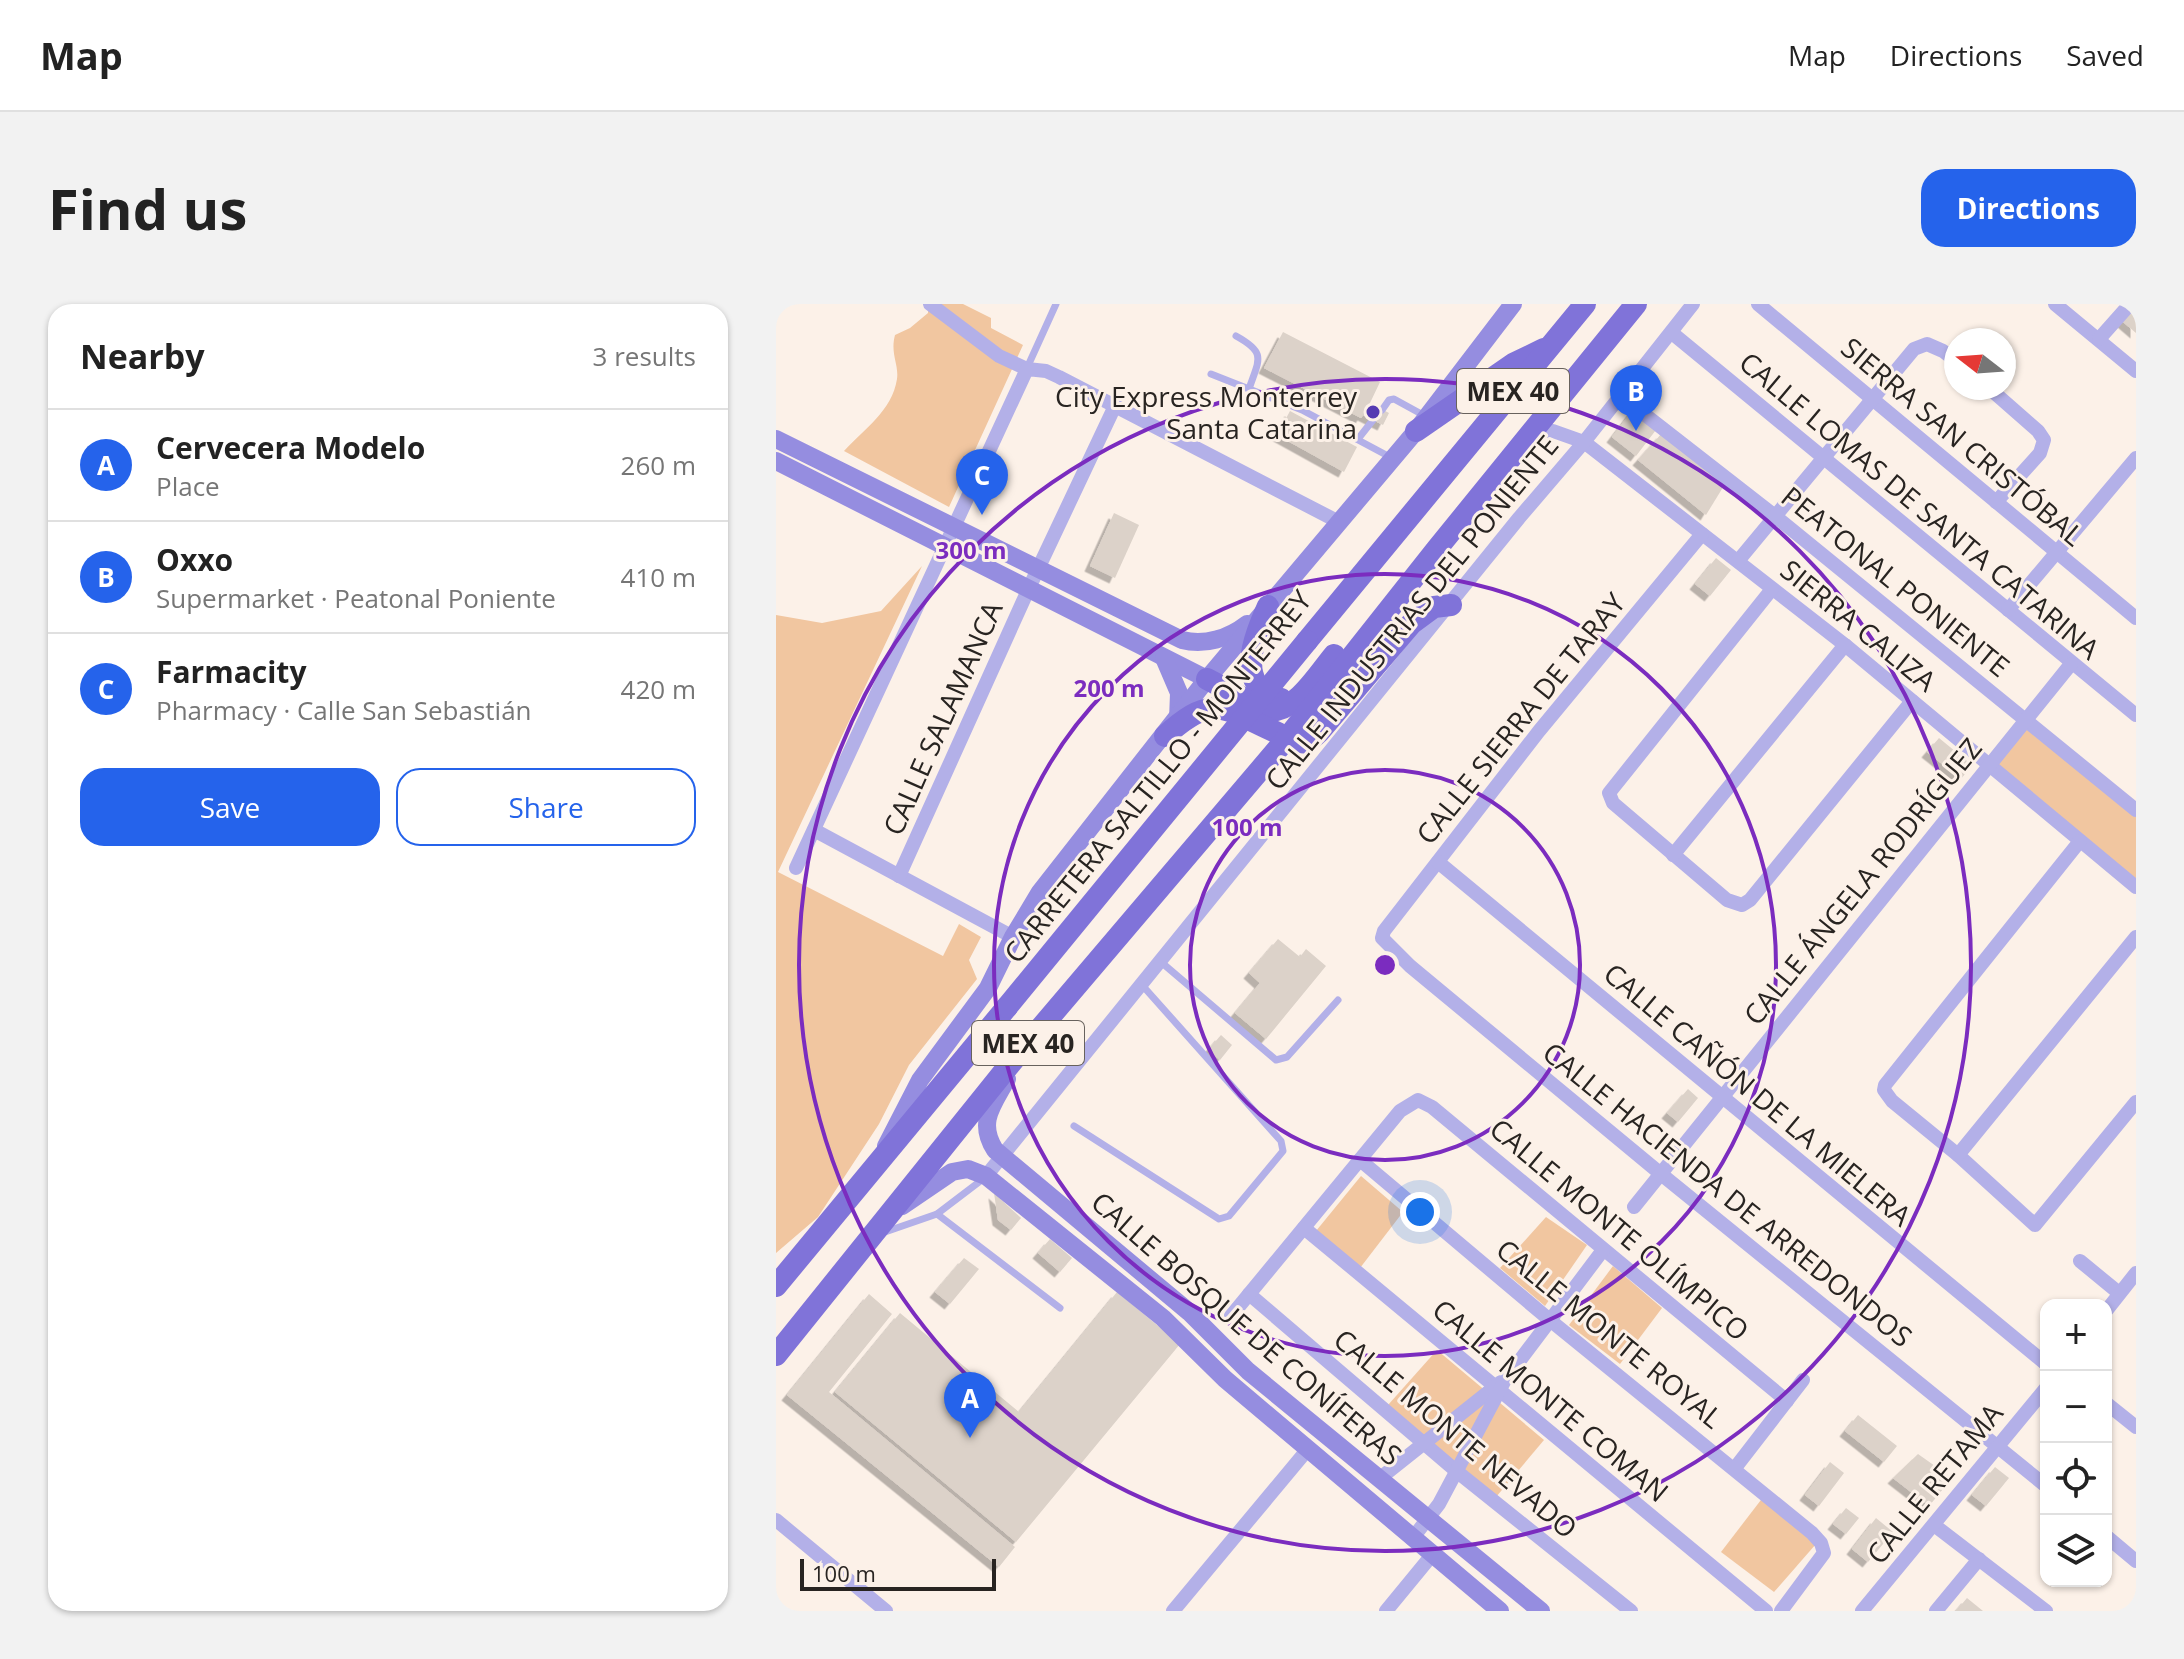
<!DOCTYPE html>
<meta charset="utf-8">
<style>
:root{--surface:#fff;--page:#f2f2f2;--text:#222;--muted:#767676;--line:#e0e0e0;--accent:#2563eb}
body{margin:0;font-family:"Open Sans",sans-serif;background:var(--page);color:var(--text)}
.controls{position:absolute;right:24px;bottom:24px;display:grid;overflow:hidden;border-radius:16px;box-shadow:0 2px 6px #0004}
.controls button{width:72px;height:72px;display:grid;place-items:center;padding:0;border:0;border-bottom:2px solid var(--line);background:var(--surface);color:var(--text);font:40px sans-serif}
.compass{position:absolute;left:1168px;top:24px;width:72px;height:72px;border-radius:50%;background:var(--surface);box-shadow:0 2px 6px #0004;rotate:287deg}
.scale{position:absolute;left:24px;bottom:20px;width:196px;box-sizing:border-box;padding-left:8px;border:4px solid #282421;border-top:0;font-size:22px;line-height:28px;white-space:nowrap;color:#282421;-webkit-text-stroke:6px #fcf1e8;paint-order:stroke}
.you{position:absolute;left:644px;top:908px;width:28px;height:28px;margin:-20px;border:6px solid #fff;border-radius:50%;background:#1a73e8;box-shadow:0 0 0 12px #1a73e833}
.badge{display:grid;place-items:center;width:52px;height:52px;border-radius:50%;background:var(--accent);color:#fff;font-size:26px;font-weight:700}
.pin{position:absolute;translate:-50% -66px;filter:drop-shadow(0 2px 4px #0008)}
.pin::after{content:'';position:absolute;top:42px;width:28px;height:24px;background:inherit;clip-path:polygon(0 0,100% 0,50% 100%)}
.list{margin:0;padding:0;list-style:none}
h2{display:flex;justify-content:space-between;align-items:center;height:104px;margin:0;padding:0 32px;font-size:34px}
h2 small{font-size:26px;font-weight:400;color:var(--muted)}
.list li{display:grid;grid-template-columns:52px 1fr auto;gap:24px;align-items:center;box-sizing:border-box;height:112px;padding:0 32px;border-top:2px solid var(--line)}
.list b{display:block;font-size:30px;white-space:nowrap}
.list p{margin:0;font-size:26px;white-space:nowrap;color:var(--muted)}
.list em{font-size:26px;font-style:normal;color:var(--muted)}
.actions{display:flex;gap:16px;padding:24px 32px}
.actions a{flex:1;padding:18px 0;border:2px solid var(--accent);border-radius:24px;text-align:center;font-size:28px;color:var(--accent)}
.actions .main{background:var(--accent);color:#fff}
.icon{flex:none;width:44px;height:44px;fill:none;stroke:currentColor;stroke-width:2;stroke-linecap:round;stroke-linejoin:round}
.map{position:relative;flex:none;width:1360px;height:1307px;overflow:hidden;border-radius:24px}
header{display:flex;align-items:center;gap:48px;box-sizing:border-box;height:112px;padding:0 40px;background:var(--surface);border-bottom:2px solid var(--line)}
header strong{font-size:38px}
nav{display:flex;gap:44px;margin-inline-start:auto;font-size:28px}
.intro{display:flex;align-items:center;justify-content:space-between;box-sizing:border-box;height:192px;padding:0 48px}
h1{margin:0;font-size:56px}
.button{padding:20px 36px;border-radius:24px;background:var(--accent);color:#fff;font-size:28px;font-weight:700}
main{display:flex;gap:48px;padding:0 48px}
aside{flex:1;background:var(--surface);border-radius:24px;box-shadow:0 2px 6px #0004}
.map>svg:first-child{display:block}
.green{fill:#f1c6a0}
.building{fill:#dcd2c9;filter:url(#shadow)}
.lines{fill:none;stroke-linecap:round;stroke-linejoin:round}
.lane{stroke:#b3b0e8;stroke-width:7}
.street{stroke:#b3b0e8;stroke-width:14}
.secondary{stroke:#958de0;stroke-width:18}
.primary{stroke:#8073d9;stroke-width:22}
.primary-bridge{stroke:#8073d9;stroke-width:22}
.ring{fill:none;stroke:#7b2cbf;stroke-width:4}
.poi-dot{fill:#553ab2;stroke:#fcf1e8;stroke-width:3}
.labels{text-anchor:middle;dominant-baseline:central;stroke-width:6;stroke-linejoin:round;paint-order:stroke}
.shield{fill:#fcf1e8;stroke:#68625d;stroke-width:2}
.shield-label{font-size:26px;font-weight:bold;fill:#282421}
.poi-label{font-size:28px;fill:#282421;stroke:#fcf1e8;text-anchor:end}
.street-label{font-size:28px;fill:#282421;stroke:#fcf1e8}
.centre{fill:#7b2cbf;stroke:#fcf1e8;stroke-width:4}
.ring-label{font-size:24px;text-anchor:middle;font-weight:bold;fill:#7b2cbf;stroke:#fcf1e8;stroke-width:6;stroke-linejoin:round;paint-order:stroke}
</style>
<header>
<strong>Map</strong>
<nav><a>Map</a><a>Directions</a><a>Saved</a></nav>
</header>
<div class="intro"><h1>Find us</h1><a class="button">Directions</a></div>
<main>
<aside>
<h2>Nearby<small>3 results</small></h2>
<ul class="list">
<li><span class="badge">A</span><div><b>Cervecera Modelo</b><p>Place</p></div><em>260 m</em></li>
<li><span class="badge">B</span><div><b>Oxxo</b><p>Supermarket · Peatonal Poniente</p></div><em>410 m</em></li>
<li><span class="badge">C</span><div><b>Farmacity</b><p>Pharmacy · Calle San Sebastián</p></div><em>420 m</em></li>
</ul>
<div class="actions"><a class="main">Save</a><a>Share</a></div>
</aside>
<div class="map">
<svg width="1360" height="1307" viewBox="0 0 1360 1307">
<defs>
<filter id="shadow"><feDropShadow dx="-5.5" dy="5.5" stdDeviation="0" flood-color="#0004"/></filter>
</defs>
<rect width="100%" height="100%" fill="#fcf1e8"/>
<!-- green -->
<g class="green">
<path d="M152 0H187L215 14V24L247 41 173 203 68 147C88 125 116 107 121 75 123 60 114 50 119 31L134 24 152 9Z"/>
<polygon points="146,262 2,568 167,652 183,620 205,633 193,656 201,675 133,761 103,820 42,913 0,949 0,311 46,319 105,307"/>
<polygon points="1248,413 1360,506 1360,586 1208,460"/>
<polygon points="585,872 627,908 584,964 540,927"/>
<polygon points="770,913 811,941 769,1002 724,964"/>
<polygon points="837,962 886,1004 844,1060 793,1021"/>
<polygon points="661,1046 768,1136 720,1193 612,1101"/>
<polygon points="988,1192 1040,1240 998,1288 945,1248"/>
</g>
<!-- building -->
<g class="building">
<polygon points="1360,0 1360,29 1346,17"/>
<polygon points="507,28 604,78 594,99 613,109 607,121 587,111 585,114 488,64"/>
<polygon points="859,103 883,122 860,152 836,133"/>
<polygon points="514,107 581,143 568,168 501,131"/>
<polygon points="886,129 949,180 930,211 862,156"/>
<polygon points="338,209 363,221 339,274 314,262"/>
<polygon points="940,254 955,266 934,292 919,280"/>
<polygon points="1163,434 1196,461 1185,475 1151,448"/>
<polygon points="502,635 524,653 530,645 550,662 490,735 459,709 484,679 473,669"/>
<polygon points="445,731 456,741 444,756 432,746"/>
<polygon points="912,785 922,794 902,818 891,809"/>
<polygon points="218,889 245,914 235,926 222,916"/>
<polygon points="274,935 296,954 284,968 262,949"/>
<polygon points="188,954 203,965 174,1000 159,988"/>
<polygon points="341,988 404,1040 240,1238 59,1088 124,1009 243,1108"/>
<polygon points="93,990 116,1010 53,1088 239,1243 223,1263 11,1091"/>
<polygon points="1082,1111 1121,1142 1108,1158 1069,1127"/>
<polygon points="1142,1150 1176,1174 1153,1202 1117,1174"/>
<polygon points="1054,1158 1068,1169 1043,1202 1029,1191"/>
<polygon points="1219,1163 1233,1174 1210,1202 1196,1191"/>
<polygon points="1070,1204 1083,1214 1070,1230 1057,1220"/>
<polygon points="1100,1214 1117,1228 1092,1258 1076,1245"/>
<polygon points="1191,1294 1207,1307 1180,1307"/>
</g>
<g class="lines">
<!-- lane -->
<g class="lane">
<path d="M460 32C491 49 483 55 473 85"/>
<polyline points="251,64 280,0"/>
<polyline points="435,70 526,106 614,153"/>
<polyline points="606,106 613,96 618,95 649,112"/>
<polyline points="582,135 597,116"/>
<polyline points="385,658 500,756 511,753 562,696"/>
<polyline points="298,822 443,915 453,912 507,847 505,837 366,681"/>
<polyline points="161,910 207,875"/>
<polyline points="109,928 161,910 284,1004"/>
</g>
<!-- street -->
<g class="street">
<polyline points="154,0 223,52 251,65"/>
<polyline points="982,0 1360,314"/>
<polyline points="1279,0 1360,67"/>
<polyline points="896,29 1360,411"/>
<polyline points="1323,35 1354,0"/>
<polyline points="1213,84 1262,127 1268,136 1264,149 1220,198"/>
<polyline points="845,92 999,212 1360,506"/>
<polyline points="759,127 777,127 808,138 1069,341 1360,583"/>
<polyline points="926,230 763,427 608,627 606,634 634,662 885,870 1270,1182"/>
<polyline points="962,257 1138,45 1151,40 1167,47 1180,57"/>
<polyline points="996,285 833,489 837,499 951,596 966,601 974,596 1136,397"/>
<polyline points="1232,306 1360,154"/>
<polyline points="38,526 237,633"/>
<polyline points="1304,537 1109,781 1108,786 1116,797 1182,851 1259,921 1360,798"/>
<polyline points="897,551 1069,341"/>
<polyline points="662,558 1270,1060"/>
<polyline points="20,564 251,65 270,67 283,73 563,218"/>
<polyline points="123,572 253,284 338,104"/>
<polyline points="1182,851 1360,633"/>
<polyline points="584,856 775,1017 1036,1229 1045,1239 1048,1249 1005,1307"/>
<polyline points="210,872 743,214 808,138 917,0"/>
<polyline points="858,903 1295,360"/>
<polyline points="528,924 990,1307"/>
<polyline points="1304,957 1343,989"/>
<polyline points="473,990 679,1166 855,1307"/>
<polyline points="1330,1007 1360,969"/>
<polyline points="455,1012 624,807 642,796 656,803 1011,1097"/>
<polyline points="1330,1099 1360,1123"/>
<polyline points="959,1164 1027,1076"/>
<polyline points="603,1175 725,1078"/>
<polyline points="0,1216 110,1307"/>
<polyline points="1158,1221 1270,1307"/>
<polyline points="1330,1232 1360,1257"/>
<polyline points="636,1235 663,1200 729,1076 827,946"/>
<polyline points="397,1307 532,1145"/>
<polyline points="610,1307 656,1251"/>
<polyline points="1086,1307 1270,1084"/>
<polyline points="1160,1307 1203,1255"/>
</g>
<!-- secondary -->
<g class="secondary">
<path d="M0 135 406 336C429 342 453 334 471 320"/>
<polyline points="0,157 431,375"/>
<polyline points="388,354 403,389 402,416"/>
<path d="M231 775C217 801 201 818 219 846L413 1008 472 1067 765 1307"/>
<polyline points="110,842 144,776 212,684 237,633 264,588 431,375 640,127 737,0"/>
<polyline points="126,902 176,868 192,865 210,872 387,1014 449,1075 724,1307"/>
</g>
<!-- primary -->
<g class="primary">
<polyline points="640,127 737,60 768,45"/>
<path d="M492 302C478 334 457 383 505 395"/>
<polyline points="531,337 809,0"/>
<path d="M431 375 490 406C517 412 542 370 558 351"/>
<path d="M389 432C439 387 447 405 502 429 512 434 520 440 532 438L543 428 635 320 658 303 675 301"/>
<polyline points="0,982 231,703"/>
<polyline points="0,1051 239,754 512,433 660,246 860,0"/>
</g>
<!-- primary-bridge -->
<polyline class="primary-bridge" points="231,703 531,337"/>
</g>
<!-- distance rings -->
<g class="ring">
<circle cx="609" cy="661" r="195"/>
<circle cx="609" cy="661" r="391"/>
<circle cx="609" cy="661" r="586"/>
</g>
<!-- markers -->
<circle class="poi-dot" cx="597" cy="108" r="8"/>
<g class="labels">
<!-- shield labels -->
<g class="shield">
<rect x="681" y="65" width="112" height="44" rx="6"/>
<rect x="196" y="717" width="112" height="44" rx="6"/>
</g>
<g class="shield-label">
<text x="737" y="87">MEX 40</text>
<text x="252" y="739">MEX 40</text>
</g>
<!-- poi labels -->
<g class="poi-label">
<text x="581" y="92">City Express Monterrey<tspan x="581" dy="32">Santa Catarina</tspan></text>
</g>
<!-- street labels -->
<g class="street-label">
<text transform="translate(1187 137) rotate(40)">SIERRA SAN CRISTÓBAL</text>
<text transform="translate(1144 201) rotate(40)">CALLE LOMAS DE SANTA CATARINA</text>
<text transform="translate(1120 277) rotate(39)">PEATONAL PONIENTE</text>
<text transform="translate(635 308) rotate(-51)">CALLE INDUSTRIAS DEL PONIENTE</text>
<text transform="translate(1083 321) rotate(39)">SIERRA CALIZA</text>
<text transform="translate(166 414) rotate(-66)">CALLE SALAMANCA</text>
<text transform="translate(744 414) rotate(-51)">CALLE SIERRA DE TARAY</text>
<text transform="translate(381 472) rotate(-51)">CARRETERA SALTILLO - MONTERREY</text>
<text transform="translate(1086 577) rotate(-51)">CALLE ÁNGELA RODRÍGUEZ</text>
<text transform="translate(982 790) rotate(40)">CALLE CAÑÓN DE LA MIELERA</text>
<text transform="translate(952 890) rotate(39)">CALLE HACIENDA DE ARREDONDOS</text>
<text transform="translate(844 925) rotate(40)">CALLE MONTE OLÍMPICO</text>
<text transform="translate(471 1024) rotate(41)">CALLE BOSQUE DE CONÍFERAS</text>
<text transform="translate(834 1029) rotate(39)">CALLE MONTE ROYAL</text>
<text transform="translate(775 1096) rotate(40)">CALLE MONTE COMAN</text>
<text transform="translate(680 1129) rotate(40)">CALLE MONTE NEVADO</text>
<text transform="translate(1158 1179) rotate(-51)">CALLE RETAMA</text>
</g>
</g>
<circle cx="609" cy="661" r="12" class="centre"/>
<g class="ring-label">
<text x="195" y="255">300 m</text>
<text x="333" y="393">200 m</text>
<text x="471" y="532">100 m</text>
</g>
</svg>
<div class="controls">
<button>+</button>
<button>−</button>
<button><svg class="icon" aria-label="locate" viewBox="0 0 24 24"><circle cx="12" cy="12" r="6"/><path d="M12 2v4M12 18v4M2 12h4M18 12h4"/></svg></button>
<button><svg class="icon" aria-label="layers" viewBox="0 0 24 24"><path d="M12 4l9 5-9 5-9-5zM3 14l9 5 9-5"/></svg></button>
</div>
<svg class="compass" viewBox="-18 -18 36 36"><path d="M0-13l5 13h-10z" fill="#e53935"/><path d="M0 13l5-13h-10z" fill="#767676"/></svg>
<div class="scale">100 m</div>
<div class="you"></div>
<div class="pin badge" style="left:194px;top:1134px">A</div>
<div class="pin badge" style="left:860px;top:127px">B</div>
<div class="pin badge" style="left:206px;top:211px">C</div>
</div>
</main>
